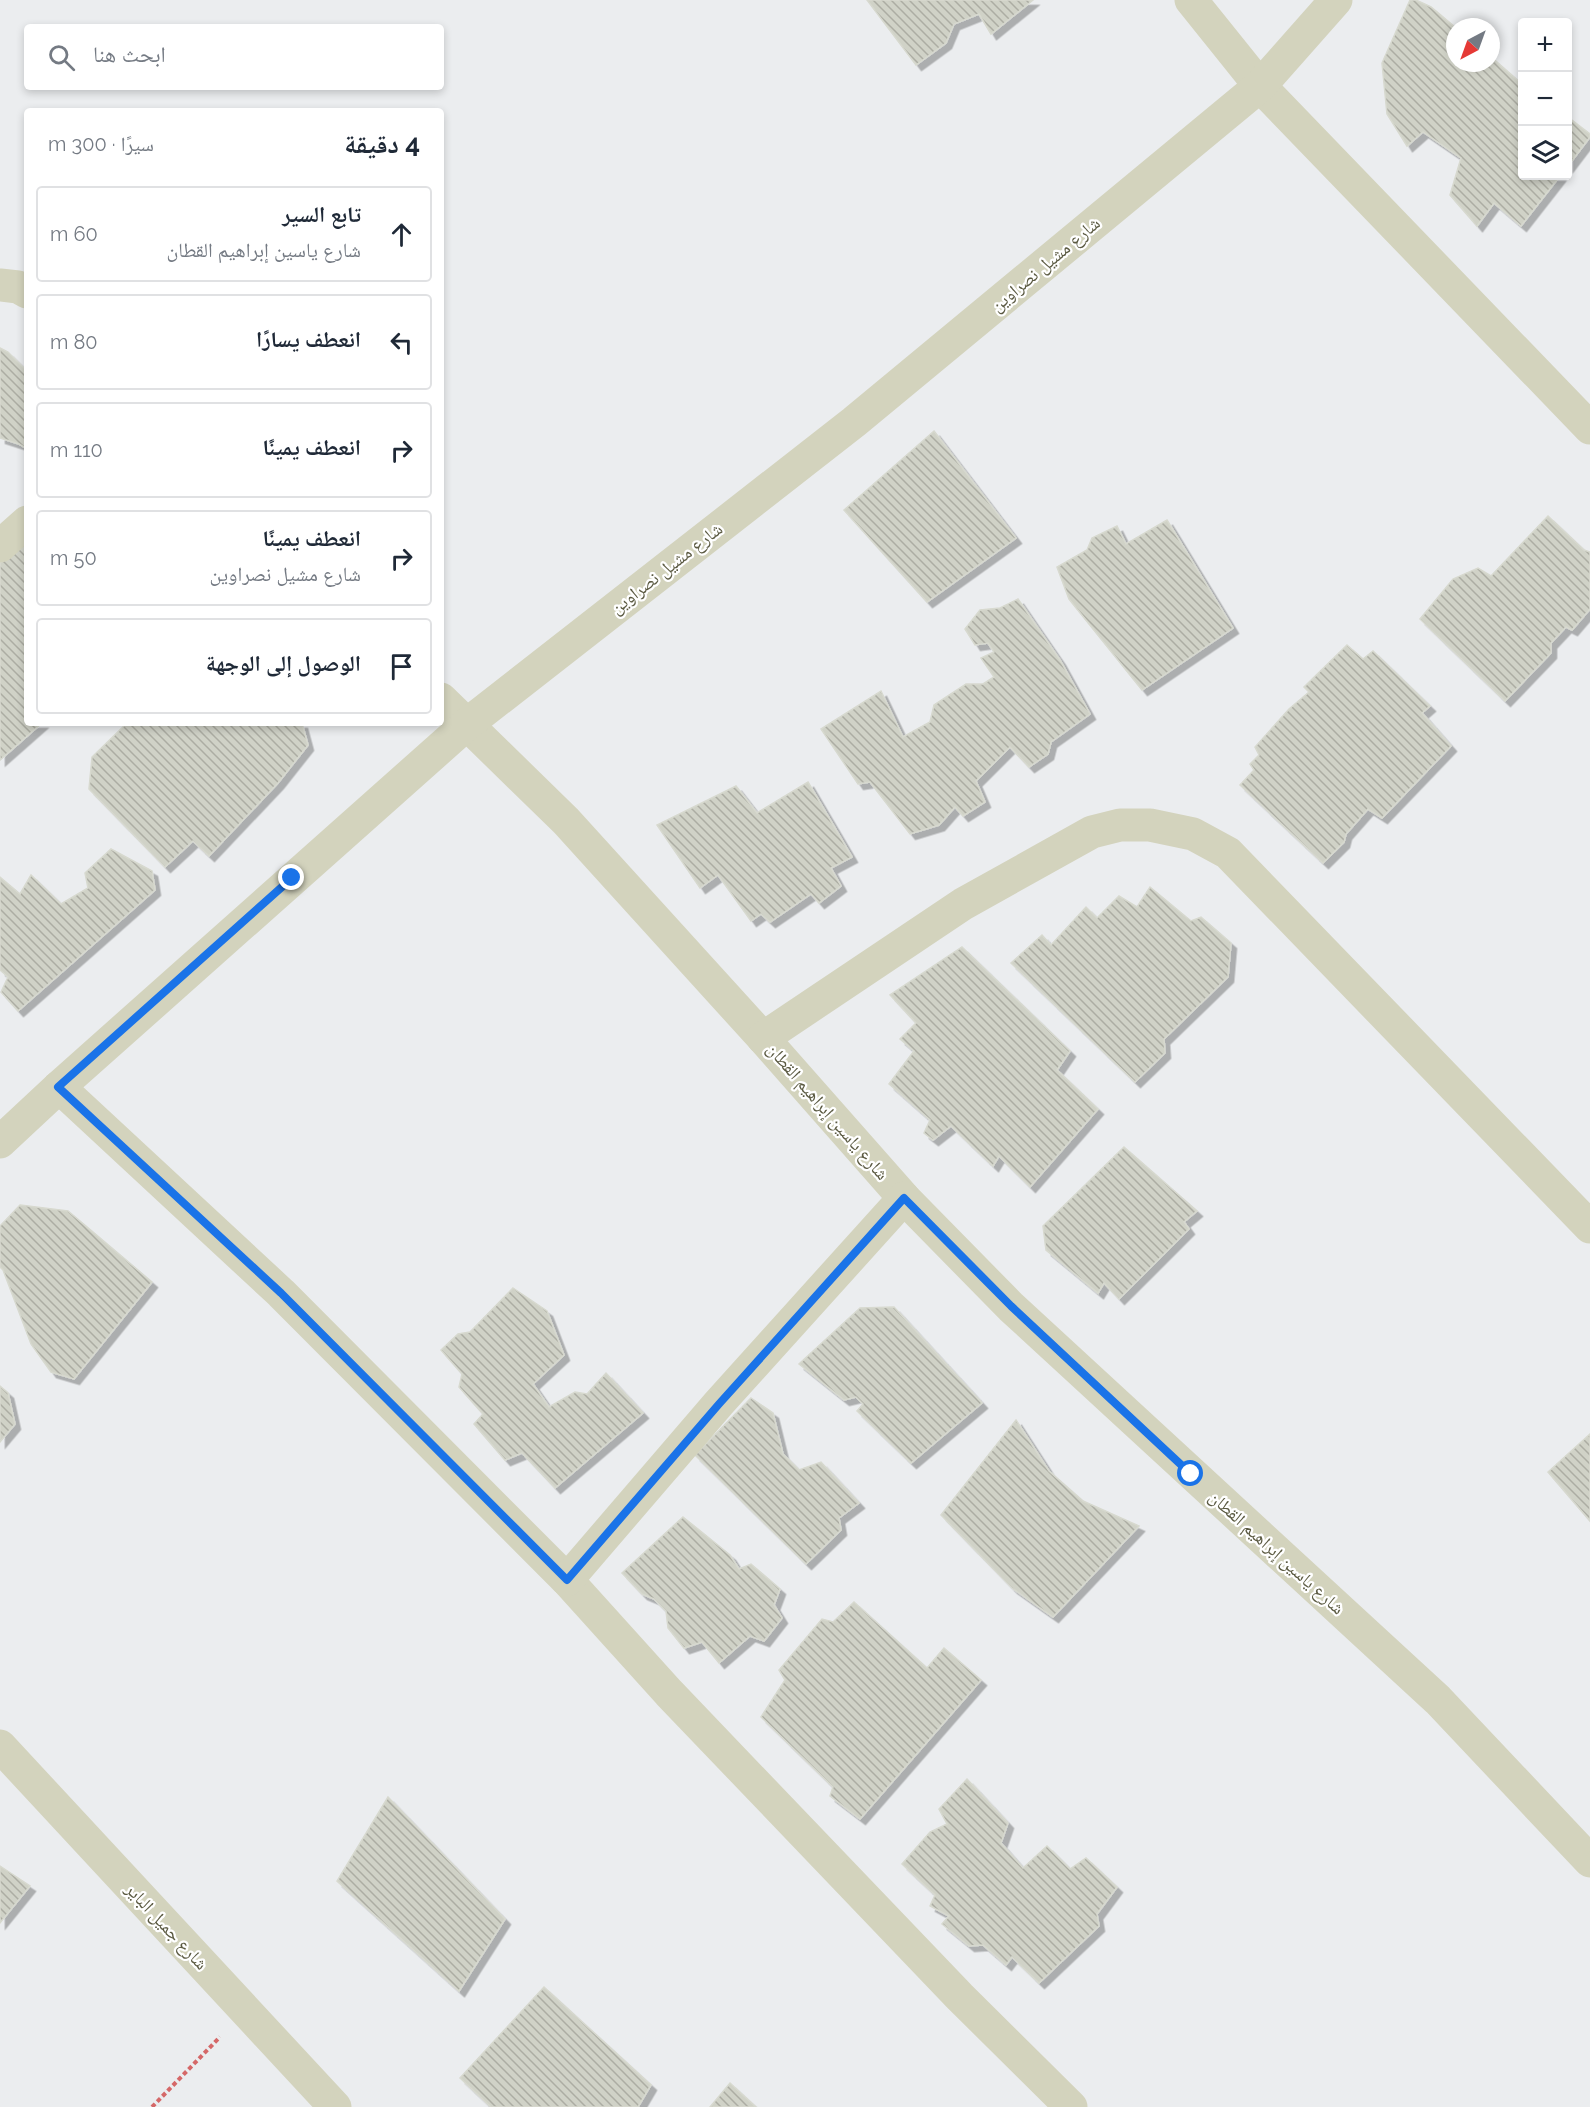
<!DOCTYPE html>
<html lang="ar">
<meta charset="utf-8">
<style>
:root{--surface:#fff;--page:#f6f6f7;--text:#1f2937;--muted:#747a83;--line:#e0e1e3}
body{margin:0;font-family:Raleway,"Noto Naskh Arabic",sans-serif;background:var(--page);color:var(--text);direction:rtl}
.controls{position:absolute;right:18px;top:18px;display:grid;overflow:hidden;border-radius:6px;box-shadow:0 3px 9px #0003}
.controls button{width:54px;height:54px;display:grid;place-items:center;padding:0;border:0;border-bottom:2px solid var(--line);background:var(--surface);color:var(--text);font:30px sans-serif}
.compass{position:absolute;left:1446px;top:18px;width:54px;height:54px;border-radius:50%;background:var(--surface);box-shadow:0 3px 9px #0003;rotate:221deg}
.stop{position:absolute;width:18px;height:18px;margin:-14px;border:4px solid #1a73e8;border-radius:50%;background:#fff}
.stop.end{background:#1a73e8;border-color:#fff;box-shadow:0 2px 6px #0008}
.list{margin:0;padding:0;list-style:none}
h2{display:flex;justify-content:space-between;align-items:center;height:78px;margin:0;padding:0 24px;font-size:26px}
h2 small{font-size:20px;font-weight:400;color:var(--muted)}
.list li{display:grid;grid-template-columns:39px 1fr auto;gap:18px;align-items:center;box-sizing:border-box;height:96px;margin:0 12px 12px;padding:0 12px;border:2px solid var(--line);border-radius:6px}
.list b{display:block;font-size:22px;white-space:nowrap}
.list p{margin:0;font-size:20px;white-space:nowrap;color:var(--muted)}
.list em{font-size:20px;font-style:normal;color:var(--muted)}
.icon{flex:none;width:33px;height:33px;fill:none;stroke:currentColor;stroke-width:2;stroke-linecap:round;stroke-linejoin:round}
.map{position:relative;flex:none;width:1590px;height:2107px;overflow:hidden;direction:ltr}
.search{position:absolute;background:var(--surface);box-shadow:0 3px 9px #0003;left:24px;top:24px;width:420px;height:66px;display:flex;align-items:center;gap:15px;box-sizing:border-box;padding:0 21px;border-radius:6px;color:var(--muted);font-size:22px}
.panel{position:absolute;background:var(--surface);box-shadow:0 3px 9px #0003;left:24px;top:108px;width:420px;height:618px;border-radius:6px;direction:rtl}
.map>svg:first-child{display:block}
.building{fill:url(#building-back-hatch);stroke:#d7d9cf;stroke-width:1.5;filter:url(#shadow)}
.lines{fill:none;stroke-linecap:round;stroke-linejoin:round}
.path{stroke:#d56868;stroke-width:4;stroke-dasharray:4.5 3;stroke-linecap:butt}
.street{stroke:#d3d3bd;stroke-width:33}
.route{stroke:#1a73e8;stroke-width:8}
.labels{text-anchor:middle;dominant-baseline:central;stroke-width:4.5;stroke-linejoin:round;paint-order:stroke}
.street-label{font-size:18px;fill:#5b5a42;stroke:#fff}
</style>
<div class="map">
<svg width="1590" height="2107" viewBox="0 0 1590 2107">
<defs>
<pattern id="building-back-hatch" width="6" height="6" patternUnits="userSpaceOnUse" patternTransform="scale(1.5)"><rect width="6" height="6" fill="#d0d2c7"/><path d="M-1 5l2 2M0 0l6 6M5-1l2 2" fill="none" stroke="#acada3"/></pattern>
<filter id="shadow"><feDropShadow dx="5.5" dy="5.5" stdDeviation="0" flood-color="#0004"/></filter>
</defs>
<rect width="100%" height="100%" fill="#ebedef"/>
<!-- building -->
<g class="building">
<polygon points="867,0 1033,0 991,34 979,14 954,24 946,43 916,65"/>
<polygon points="1410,0 1416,0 1431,7 1455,27 1455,63 1491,63 1491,57 1522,84 1522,176 1560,176 1521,226 1494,203 1477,226 1450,195 1461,158 1423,132 1407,146 1387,114 1382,63"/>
<polygon points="1568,117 1590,134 1590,137 1568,166"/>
<polygon points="0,348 8,352 27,371 27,449 19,444 0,438"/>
<polygon points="934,431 1016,538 927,602 844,510"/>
<polygon points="1548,516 1584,550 1590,552 1590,609 1572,630 1566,627 1551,643 1551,653 1505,701 1420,619 1453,579 1478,568 1491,576"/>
<polygon points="1167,520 1233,628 1142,690 1069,599 1057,567 1087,550 1092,538 1117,526 1126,544"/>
<polygon points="27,539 27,723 42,723 0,760 0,563"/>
<polygon points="1018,599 1060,660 1090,714 1051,742 1048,754 1029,767 1010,747 976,781 985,802 963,816 955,807 939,825 910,834 870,782 858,784 821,729 881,691 903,737 930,722 934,705 966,684 983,684 994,677 981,658 994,652 988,643 975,645 965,629 980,610 1000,608"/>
<polygon points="1347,645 1363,659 1373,651 1430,706 1422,713 1451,746 1382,818 1368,809 1346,834 1344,842 1323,863 1240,785 1254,770 1250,764 1259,755 1255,747 1289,709 1309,692 1304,687"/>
<polygon points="127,723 302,723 308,745 278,783 209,856 193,841 165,867 89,789 92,757"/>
<polygon points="808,782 852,857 831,868 841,886 819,903 811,894 770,922 761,914 751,921 718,875 700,888 657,825 736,786 757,813"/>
<polygon points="111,849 152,871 155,890 18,1011 1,992 8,977 0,970 0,877 20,894 31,875 61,904 88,888 85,873"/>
<polygon points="1150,887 1191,921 1201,917 1231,943 1228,977 1164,1039 1165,1053 1135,1082 1011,963 1042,935 1051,945 1086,907 1097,918 1119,896 1137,907"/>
<polygon points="962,947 1070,1051 1057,1070 1098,1109 1030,1187 999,1156 993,1166 951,1126 933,1140 924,1133 930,1120 889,1084 914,1051 900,1039 916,1023 890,995"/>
<polygon points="1124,1147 1197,1211 1184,1222 1189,1229 1119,1299 1104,1283 1098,1293 1046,1250 1043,1226"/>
<polygon points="20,1205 68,1211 152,1282 74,1379 51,1372 31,1344 3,1270 0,1267 0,1226"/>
<polygon points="513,1288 547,1311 564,1355 533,1384 549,1407 575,1392 587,1394 606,1373 643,1413 555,1488 522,1453 505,1460 474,1424 483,1414 459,1387 462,1374 441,1350 458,1334 470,1332"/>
<polygon points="894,1307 982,1403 911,1463 857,1411 863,1404 856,1397 844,1400 799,1364 860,1308"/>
<polygon points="0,1386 8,1393 15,1424 0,1442"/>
<polygon points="751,1398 773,1413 783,1454 799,1470 821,1462 859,1503 839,1518 841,1530 806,1564 695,1455"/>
<polygon points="1016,1420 1049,1471 1083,1501 1139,1526 1053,1617 1012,1588 941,1515"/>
<polygon points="1590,1434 1590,1521 1548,1472"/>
<polygon points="683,1517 730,1555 739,1569 751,1564 780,1589 774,1605 782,1618 764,1641 750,1636 719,1663 702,1642 684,1648 668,1628 666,1611 654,1599 642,1594 622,1573"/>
<polygon points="854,1602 927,1668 944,1648 981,1680 860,1819 830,1796 833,1787 761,1717 785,1680 779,1670 822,1619 833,1622"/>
<polygon points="967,1779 1008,1823 1001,1843 1023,1868 1047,1846 1070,1869 1086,1858 1117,1887 1097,1914 1099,1926 1039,1983 1012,1957 1006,1965 983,1945 969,1946 942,1924 949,1916 930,1906 935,1895 902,1864 930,1832 947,1824 939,1809"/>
<polygon points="388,1797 505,1919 459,1991 337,1881"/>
<polygon points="0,1866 30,1886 0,1923"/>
<polygon points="544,1987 651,2085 638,2107 491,2107 460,2078"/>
<polygon points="730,2083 756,2107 710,2107"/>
</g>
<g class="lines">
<!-- path -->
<polyline class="path" points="152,2107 220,2037"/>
<!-- street -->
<g class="street">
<polyline points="1191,0 1260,86 1590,428"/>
<polyline points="0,285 18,287 27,292"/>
<polyline points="0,546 27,522"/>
<polyline points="441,699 566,821 763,1038 904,1198 1011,1307 1438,1700 1590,1861"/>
<polyline points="763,1038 963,904 1092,832 1120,825 1150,825 1193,834 1228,853 1590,1227"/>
<polyline points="59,1087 281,1293 567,1580 669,1693 960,1997 1071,2107"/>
<polyline points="0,1142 59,1087 466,725 854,422 1260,86 1336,0"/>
<polyline points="567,1580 719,1403 904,1198"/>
<polyline points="0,1746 335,2107"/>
</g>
</g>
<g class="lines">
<!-- route -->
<polyline class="route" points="292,878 58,1087 281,1293 567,1580 719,1404 904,1198 1011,1306 1191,1474"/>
</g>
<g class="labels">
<!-- street labels -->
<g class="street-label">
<text transform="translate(1045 264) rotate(-40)">شارع مشيل نصراوين</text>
<text transform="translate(666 568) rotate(-38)">شارع مشيل نصراوين</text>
<text transform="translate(828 1111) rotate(49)">شارع ياسين إبراهيم القطان</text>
<text transform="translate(1277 1552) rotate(42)">شارع ياسين إبراهيم القطان</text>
<text transform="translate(167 1926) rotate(47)">شارع جميل الباير</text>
</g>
</g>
</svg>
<div class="controls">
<button>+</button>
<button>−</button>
<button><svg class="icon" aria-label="layers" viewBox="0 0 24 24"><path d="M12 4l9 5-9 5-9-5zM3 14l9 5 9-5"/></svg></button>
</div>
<svg class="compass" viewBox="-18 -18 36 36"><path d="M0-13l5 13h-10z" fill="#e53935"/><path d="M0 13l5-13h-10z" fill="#747a83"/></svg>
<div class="stop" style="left:1191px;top:1474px"></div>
<div class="stop end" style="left:292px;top:878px"></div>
<div class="search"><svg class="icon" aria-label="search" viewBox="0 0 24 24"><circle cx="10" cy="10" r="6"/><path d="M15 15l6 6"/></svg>ابحث هنا</div>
<section class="panel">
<h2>4 دقيقة<small>سيرًا · 300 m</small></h2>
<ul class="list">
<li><svg class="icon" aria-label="ahead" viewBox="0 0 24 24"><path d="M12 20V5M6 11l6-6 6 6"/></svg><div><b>تابع السير</b><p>شارع ياسين إبراهيم القطان</p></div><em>60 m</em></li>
<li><svg class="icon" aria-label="left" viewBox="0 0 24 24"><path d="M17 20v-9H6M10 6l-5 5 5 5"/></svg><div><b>انعطف يسارًا</b></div><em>80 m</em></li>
<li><svg class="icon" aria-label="right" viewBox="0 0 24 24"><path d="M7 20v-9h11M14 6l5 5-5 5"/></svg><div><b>انعطف يمينًا</b></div><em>110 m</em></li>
<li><svg class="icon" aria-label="right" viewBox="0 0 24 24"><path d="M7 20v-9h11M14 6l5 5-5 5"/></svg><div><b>انعطف يمينًا</b><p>شارع مشيل نصراوين</p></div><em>50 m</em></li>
<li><svg class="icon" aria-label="arrive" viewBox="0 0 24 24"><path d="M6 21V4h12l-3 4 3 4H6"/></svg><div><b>الوصول إلى الوجهة</b></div></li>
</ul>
</section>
</div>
